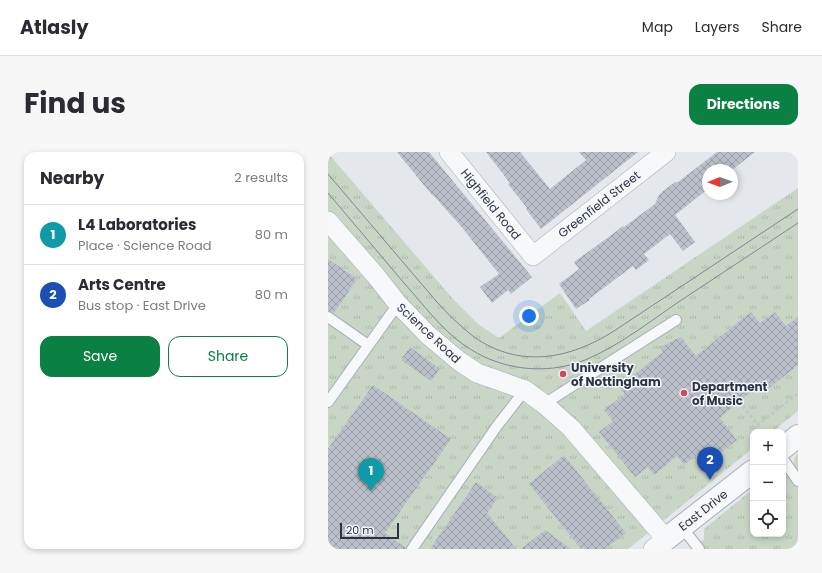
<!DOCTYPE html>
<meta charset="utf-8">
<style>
:root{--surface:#fff;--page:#f7f7f7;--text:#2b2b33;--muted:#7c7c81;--line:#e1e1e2;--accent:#0b8043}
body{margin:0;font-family:Poppins,sans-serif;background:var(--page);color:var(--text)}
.controls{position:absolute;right:12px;bottom:12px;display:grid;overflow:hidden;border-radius:8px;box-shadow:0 2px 6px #0003}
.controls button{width:36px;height:36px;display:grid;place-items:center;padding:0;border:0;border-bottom:1px solid var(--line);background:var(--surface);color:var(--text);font:20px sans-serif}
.compass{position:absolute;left:374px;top:12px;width:36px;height:36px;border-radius:50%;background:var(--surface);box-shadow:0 2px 6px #0003;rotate:269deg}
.scale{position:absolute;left:12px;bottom:10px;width:59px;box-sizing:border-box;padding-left:4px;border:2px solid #2b3445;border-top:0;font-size:11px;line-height:14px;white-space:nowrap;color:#2b3445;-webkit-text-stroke:3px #f4f6f9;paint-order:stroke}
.you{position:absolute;left:201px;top:164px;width:14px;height:14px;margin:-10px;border:3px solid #fff;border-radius:50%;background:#1a73e8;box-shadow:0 0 0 6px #1a73e833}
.badge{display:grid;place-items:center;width:26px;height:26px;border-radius:50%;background:var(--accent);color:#fff;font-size:13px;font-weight:700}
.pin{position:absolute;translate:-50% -33px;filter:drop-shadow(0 1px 2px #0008)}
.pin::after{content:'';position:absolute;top:21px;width:14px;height:12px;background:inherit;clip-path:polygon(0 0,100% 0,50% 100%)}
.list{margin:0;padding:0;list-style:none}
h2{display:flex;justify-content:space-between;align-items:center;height:52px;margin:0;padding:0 16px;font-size:17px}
h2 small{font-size:13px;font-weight:400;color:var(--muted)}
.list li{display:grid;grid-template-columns:26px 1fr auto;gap:12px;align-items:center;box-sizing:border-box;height:60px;padding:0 16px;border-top:1px solid var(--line)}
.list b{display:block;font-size:15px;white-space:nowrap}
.list p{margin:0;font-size:13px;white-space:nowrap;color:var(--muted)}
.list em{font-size:13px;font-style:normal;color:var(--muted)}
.actions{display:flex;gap:8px;padding:12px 16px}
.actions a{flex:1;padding:9px 0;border:1px solid var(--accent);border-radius:12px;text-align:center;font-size:14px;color:var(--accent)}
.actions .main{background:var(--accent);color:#fff}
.icon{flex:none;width:22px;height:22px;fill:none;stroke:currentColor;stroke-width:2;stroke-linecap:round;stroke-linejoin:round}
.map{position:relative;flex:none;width:470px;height:397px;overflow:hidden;border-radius:12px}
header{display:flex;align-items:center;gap:24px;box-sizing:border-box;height:56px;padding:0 20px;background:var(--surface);border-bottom:1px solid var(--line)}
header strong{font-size:19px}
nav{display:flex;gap:22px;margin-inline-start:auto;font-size:14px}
.intro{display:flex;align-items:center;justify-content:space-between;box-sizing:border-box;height:96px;padding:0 24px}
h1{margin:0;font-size:28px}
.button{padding:10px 18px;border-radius:12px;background:var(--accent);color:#fff;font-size:14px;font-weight:700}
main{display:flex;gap:24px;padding:0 24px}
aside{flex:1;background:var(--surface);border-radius:12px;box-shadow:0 2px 6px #0003}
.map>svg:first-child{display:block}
.park{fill:url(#park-tufts)}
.building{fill:url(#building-cross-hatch)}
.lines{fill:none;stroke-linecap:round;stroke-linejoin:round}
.service-casing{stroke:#a9aeb7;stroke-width:12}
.minor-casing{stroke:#a9aeb7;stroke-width:20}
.tertiary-casing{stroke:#a9aeb7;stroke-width:24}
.path{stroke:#c2c5cb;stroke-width:2.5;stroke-dasharray:3 3;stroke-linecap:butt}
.service{stroke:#f7f8fa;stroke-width:10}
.minor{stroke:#f7f8fa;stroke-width:19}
.tertiary{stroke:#f7f8fa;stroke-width:22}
.tram{stroke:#7d8696;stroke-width:1}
.poi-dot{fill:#d1495b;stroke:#f4f6f9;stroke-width:1.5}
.labels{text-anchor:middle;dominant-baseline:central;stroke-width:3;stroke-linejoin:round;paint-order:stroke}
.street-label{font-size:12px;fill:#2b3445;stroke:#f4f6f9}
.poi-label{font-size:12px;font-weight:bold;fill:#2b3445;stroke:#f4f6f9;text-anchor:start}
</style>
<header>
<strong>Atlasly</strong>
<nav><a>Map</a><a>Layers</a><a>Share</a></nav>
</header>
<div class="intro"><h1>Find us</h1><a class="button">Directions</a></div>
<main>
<aside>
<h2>Nearby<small>2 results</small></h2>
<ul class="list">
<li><span class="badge" style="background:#0f9aa8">1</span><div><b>L4 Laboratories</b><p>Place · Science Road</p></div><em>80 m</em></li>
<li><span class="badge" style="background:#1a4fb4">2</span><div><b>Arts Centre</b><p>Bus stop · East Drive</p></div><em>80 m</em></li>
</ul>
<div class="actions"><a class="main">Save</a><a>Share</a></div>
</aside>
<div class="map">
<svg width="470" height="397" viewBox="0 0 470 397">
<defs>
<pattern id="park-tufts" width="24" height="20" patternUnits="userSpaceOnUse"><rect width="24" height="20" fill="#c9d6c5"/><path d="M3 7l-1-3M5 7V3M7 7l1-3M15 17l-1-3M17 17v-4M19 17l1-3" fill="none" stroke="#adb8ab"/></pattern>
<pattern id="building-cross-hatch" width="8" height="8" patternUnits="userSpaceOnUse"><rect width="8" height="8" fill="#bbc0ca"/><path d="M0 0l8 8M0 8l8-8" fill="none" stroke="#989da6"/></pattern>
</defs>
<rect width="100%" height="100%" fill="#e4e7ec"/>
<!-- park -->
<g class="park">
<polygon points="0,1 125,147 150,172 171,186 232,141 258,179 470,36 470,259 444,280 425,280 425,296 300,397 0,397"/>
<polygon points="470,302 470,397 365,397 376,387 376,377 425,337 425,382 455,382 455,320 465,312 468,303"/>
</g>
<!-- building -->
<g class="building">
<polygon points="69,0 101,0 204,125 183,142 180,138 164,151 152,135 171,122 132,73 105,43 104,43"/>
<polygon points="158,0 192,0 222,37 258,8 251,0 310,0 213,77 198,57 199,56 180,32 182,31"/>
<polygon points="389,0 427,0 404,18 380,18 380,37 347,63 367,90 355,99 342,82 316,102 321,108 308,118 305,114 261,147 262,148 248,157 231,132 251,117 246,110 282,84 295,74 296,75 327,52 331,43 334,40 347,30 350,30"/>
<polygon points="0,107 29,127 6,161 0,159"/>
<polygon points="423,160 432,171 447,160 458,174 470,165 470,213 440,237 435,232 411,249 392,266 409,288 380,311 372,300 356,313 349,304 326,323 320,315 307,325 271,280 285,269 276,258 297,242 291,234 335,200 332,195 353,185 368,204"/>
<polygon points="82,195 112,217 103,229 73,208"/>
<polygon points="45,233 123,287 57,381 78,396 78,397 0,397 0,297"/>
<polygon points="236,303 298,381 277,397 253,397 201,332"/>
<polygon points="148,330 170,346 159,361 188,397 102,397"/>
<polygon points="217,378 243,397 193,397"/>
</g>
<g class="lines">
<defs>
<g id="service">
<polyline points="0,165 40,193"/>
<polyline points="0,250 70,152"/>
<polyline points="216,252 348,168"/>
<polyline points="455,307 470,329"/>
<polyline points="353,374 371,397"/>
<polyline points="84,397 169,274 197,238"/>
</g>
<g id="minor">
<polyline points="121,0 205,104 338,0"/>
<polyline points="0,69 48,124 70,152 100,183 131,209 149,221 197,238 216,252 243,276 338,387 325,397"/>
</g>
<g id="tertiary">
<polyline points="455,296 470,284"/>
<polyline points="338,387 425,319"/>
</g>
</defs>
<!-- service casing -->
<use href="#service" class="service-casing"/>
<!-- minor casing -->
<use href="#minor" class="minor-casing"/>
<!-- tertiary casing -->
<use href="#tertiary" class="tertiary-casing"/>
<!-- path -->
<g class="path">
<polyline points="411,249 435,280"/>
<polyline points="429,273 470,242"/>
</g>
<!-- service -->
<use href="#service" class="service"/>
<!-- minor -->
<use href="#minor" class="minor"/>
<!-- tertiary -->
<use href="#tertiary" class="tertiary"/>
<!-- tram -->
<g class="tram">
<path d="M0 22 108 149C120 162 132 174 146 185 192 217 242 207 286 179L470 57"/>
<path d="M0 41C25 71 51 101 76 131 95 152 113 177 136 193 171 218 217 224 257 208 291 194 321 170 352 149 391 123 431 97 470 71"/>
</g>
</g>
<!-- markers -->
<g class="poi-dot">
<circle cx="235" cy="222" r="4"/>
<circle cx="356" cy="241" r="4"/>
</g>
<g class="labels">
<!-- street labels -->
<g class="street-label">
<text transform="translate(163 52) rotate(51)">Highfield Road</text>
<text transform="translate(271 52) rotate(-38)">Greenfield Street</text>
<text transform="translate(101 181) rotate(43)">Science Road</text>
<text transform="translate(375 358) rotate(-38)">East Drive</text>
</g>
<!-- poi labels -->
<g class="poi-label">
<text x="243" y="215">University<tspan x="243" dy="14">of Nottingham</tspan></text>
<text x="364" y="234">Department<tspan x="364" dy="14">of Music</tspan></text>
</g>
</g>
</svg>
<div class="controls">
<button>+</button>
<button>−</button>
<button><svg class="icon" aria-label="locate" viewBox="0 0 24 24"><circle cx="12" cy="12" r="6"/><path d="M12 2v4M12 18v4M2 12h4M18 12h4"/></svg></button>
</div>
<svg class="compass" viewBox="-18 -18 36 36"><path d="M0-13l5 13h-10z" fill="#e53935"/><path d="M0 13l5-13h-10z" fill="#7c7c81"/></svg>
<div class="scale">20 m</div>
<div class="you"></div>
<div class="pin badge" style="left:43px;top:339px;background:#0f9aa8">1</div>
<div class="pin badge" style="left:382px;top:328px;background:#1a4fb4">2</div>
</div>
</main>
